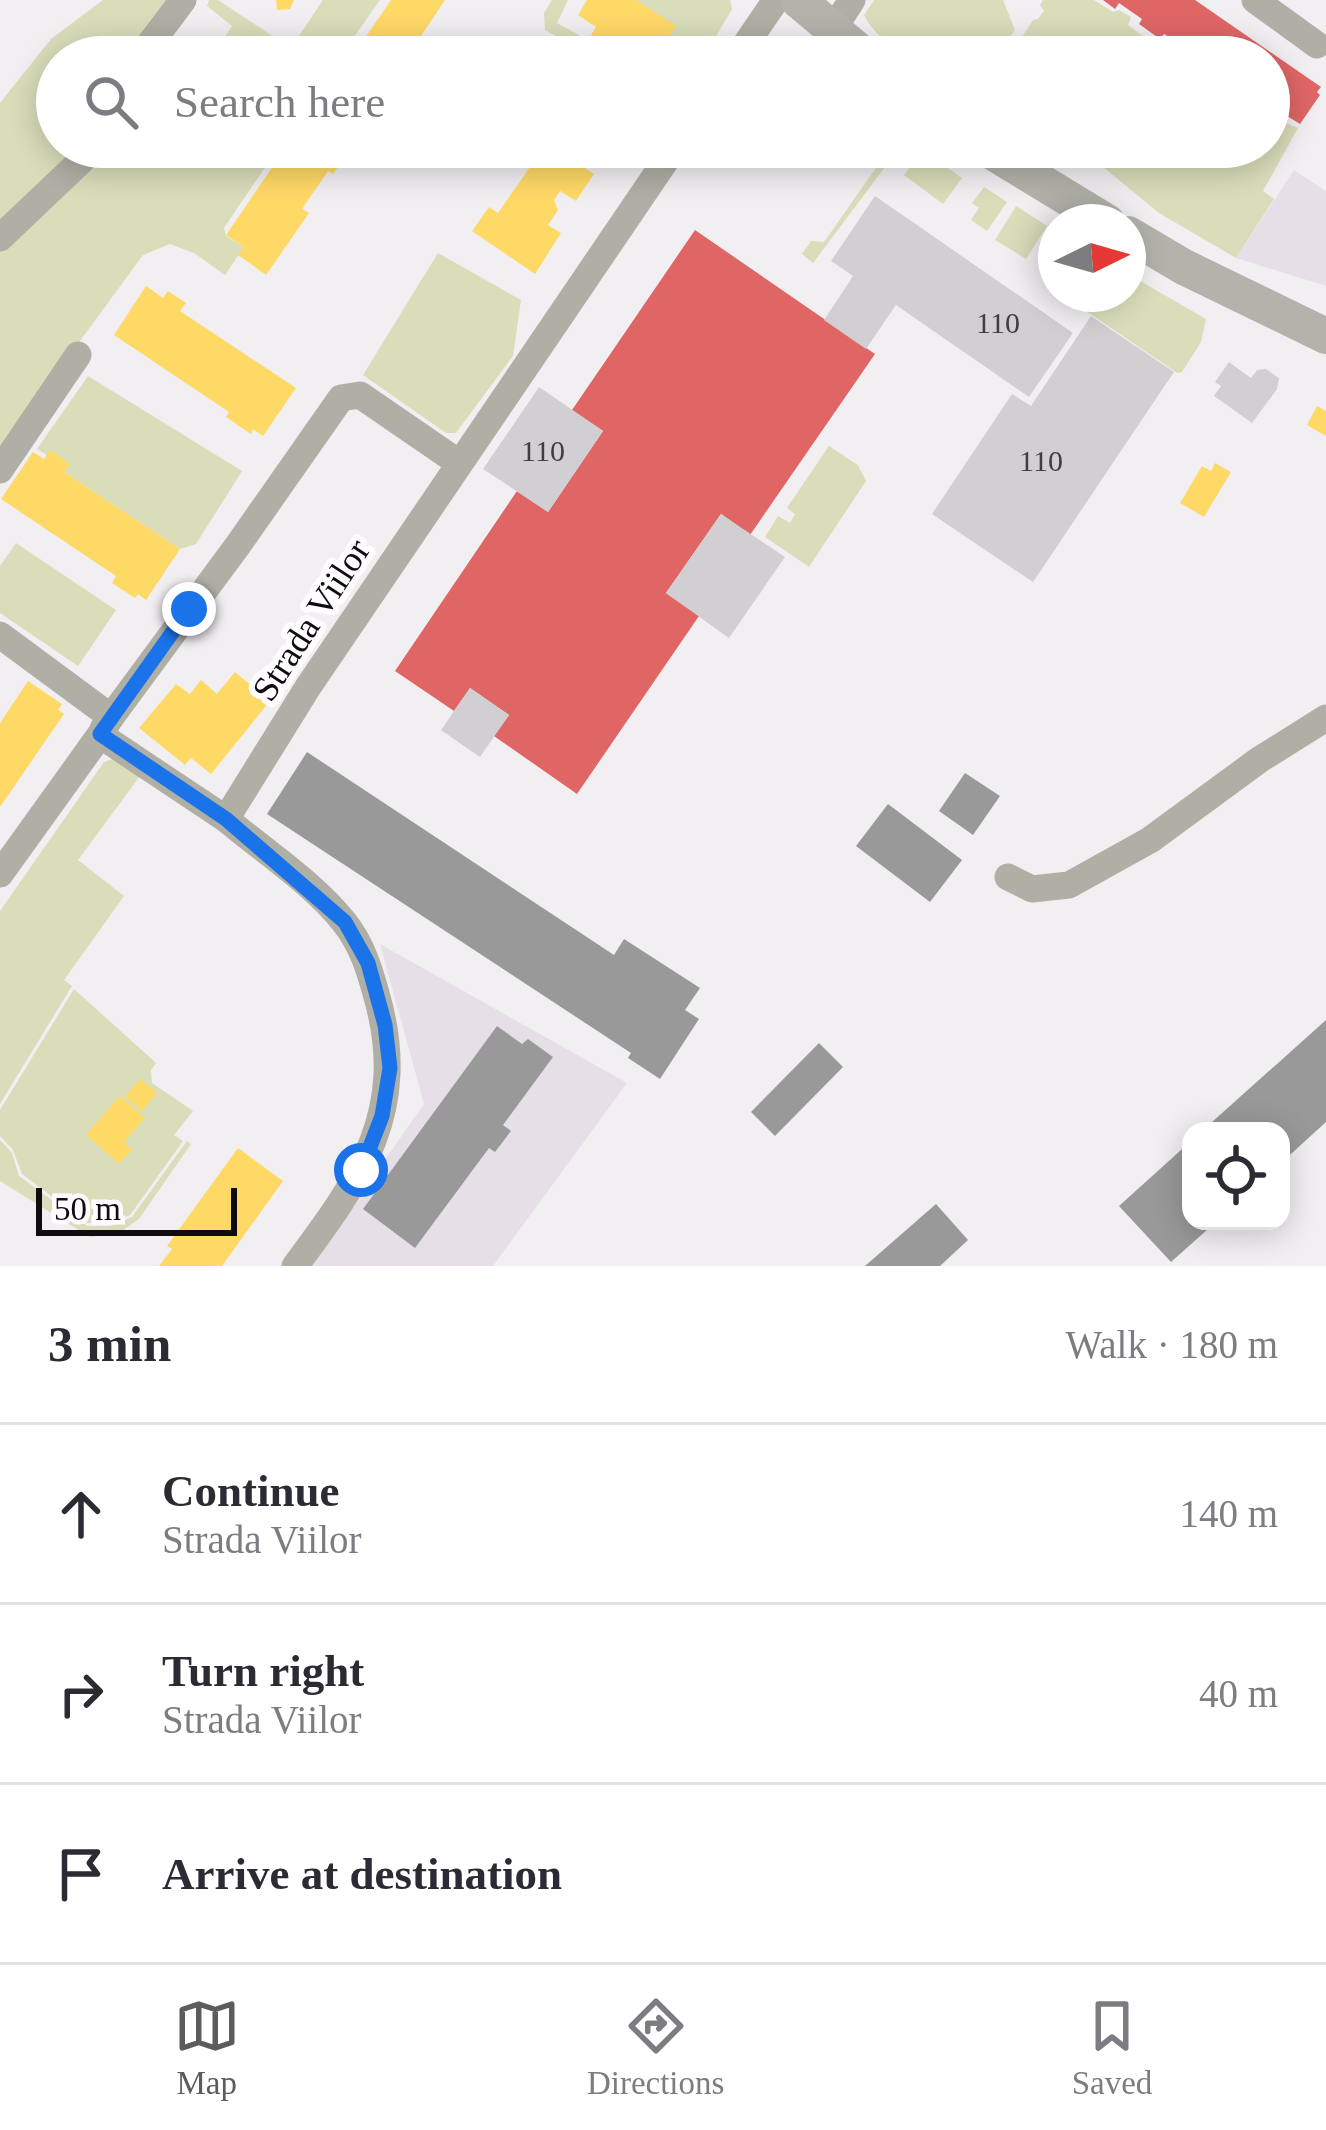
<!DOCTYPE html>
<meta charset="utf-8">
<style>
:root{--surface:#fff;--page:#f7f7f7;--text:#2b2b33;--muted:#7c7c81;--line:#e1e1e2;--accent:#5e5b5f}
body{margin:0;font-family:Georgia,serif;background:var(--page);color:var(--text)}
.controls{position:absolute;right:36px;bottom:36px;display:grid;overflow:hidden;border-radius:24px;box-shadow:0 6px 30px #0003}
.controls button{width:108px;height:108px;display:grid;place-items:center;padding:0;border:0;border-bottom:3px solid var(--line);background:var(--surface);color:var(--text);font:60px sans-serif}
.compass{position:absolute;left:1038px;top:204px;width:108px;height:108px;border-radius:50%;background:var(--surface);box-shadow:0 6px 30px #0003;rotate:85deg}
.scale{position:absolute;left:36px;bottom:30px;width:201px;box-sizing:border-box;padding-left:12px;border:6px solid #0e0c0f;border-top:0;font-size:33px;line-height:42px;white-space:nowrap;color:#0e0c0f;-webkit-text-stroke:9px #fefcff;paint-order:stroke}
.stop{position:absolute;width:36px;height:36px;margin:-27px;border:9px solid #1a73e8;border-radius:50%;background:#fff}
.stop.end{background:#1a73e8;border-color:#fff;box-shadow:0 3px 12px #0008}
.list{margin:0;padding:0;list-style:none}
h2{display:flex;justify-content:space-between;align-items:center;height:156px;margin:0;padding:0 48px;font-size:51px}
h2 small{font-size:39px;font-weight:400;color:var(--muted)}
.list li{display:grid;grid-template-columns:78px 1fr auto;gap:36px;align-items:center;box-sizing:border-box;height:180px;padding:0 48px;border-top:3px solid var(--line)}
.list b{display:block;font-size:45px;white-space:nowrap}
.list p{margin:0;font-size:39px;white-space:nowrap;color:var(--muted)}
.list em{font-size:39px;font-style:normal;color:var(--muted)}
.icon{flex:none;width:66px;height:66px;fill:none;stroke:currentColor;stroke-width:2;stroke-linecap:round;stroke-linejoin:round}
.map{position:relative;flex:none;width:1326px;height:1266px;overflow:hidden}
.search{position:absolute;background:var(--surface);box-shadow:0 6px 30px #0003;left:36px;right:36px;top:36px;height:132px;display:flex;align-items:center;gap:30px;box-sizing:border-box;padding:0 42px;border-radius:66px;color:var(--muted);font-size:45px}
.sheet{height:696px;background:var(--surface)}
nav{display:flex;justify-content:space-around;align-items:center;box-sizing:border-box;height:168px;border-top:3px solid var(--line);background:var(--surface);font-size:33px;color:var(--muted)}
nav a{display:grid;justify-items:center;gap:6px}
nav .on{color:var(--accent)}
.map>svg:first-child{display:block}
.built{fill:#e6dfe8}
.green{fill:#d9ddba}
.homes{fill:#ffd966}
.shops{fill:#e06666}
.industry{fill:#999}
.building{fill:#d2cfd2}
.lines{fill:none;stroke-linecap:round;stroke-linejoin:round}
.minor{stroke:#afafa5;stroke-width:27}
.major{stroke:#b3b3ac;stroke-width:36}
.route{stroke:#1a73e8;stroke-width:15}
.labels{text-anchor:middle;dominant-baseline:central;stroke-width:12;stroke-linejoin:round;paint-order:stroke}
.number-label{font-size:30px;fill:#3f3d40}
.street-label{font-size:36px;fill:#0e0c0f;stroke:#fefcff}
</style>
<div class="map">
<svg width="1326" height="1266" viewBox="0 0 1326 1266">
<rect width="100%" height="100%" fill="#f2eff3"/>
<!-- built -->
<g class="built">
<polygon points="1294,170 1326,191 1326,286 1236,258"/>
<polygon points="380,944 627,1083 493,1266 310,1266 424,1104"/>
</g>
<!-- green -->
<g class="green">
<polygon points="103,0 170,0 128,57 57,57 57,147 80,147 0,226 0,103 51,39"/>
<polygon points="209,0 218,0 291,48 323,0 380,0 340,57 211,57 232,26 207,6"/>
<polygon points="552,0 568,0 557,23 619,57 592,57 545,30 544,13"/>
<polygon points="636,0 730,0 732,9 704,57 670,57 675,49 665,43 675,26"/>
<path d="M874 0H1003L1015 30 995 57C946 57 892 67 864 15Z"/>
<polygon points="1043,0 1094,0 1113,12 1119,10 1131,17 1128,25 1161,49 1168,45 1188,57 1009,57 1033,20 1038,19 1044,11 1040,5"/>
<polygon points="1269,121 1280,128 1285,123 1298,128 1263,191 1274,199 1236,258 1159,213 1103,167 1115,151 1111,147 1269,147"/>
<polygon points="100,147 279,147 224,228 226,236 244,247 225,275 194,253 170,244 143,255 0,450 0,248"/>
<polygon points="897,151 813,263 802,254 811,241 824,242 887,152"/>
<polygon points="920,154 930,155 962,178 943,204 904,175"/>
<polygon points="984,187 1007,202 987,231 971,220 979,208 972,203"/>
<polygon points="1016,206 1047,226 1026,259 995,240"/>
<polygon points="438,253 521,300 513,356 456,433 446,433 363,375"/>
<polygon points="1128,274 1206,319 1201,342 1182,372 1177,373 1064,296 1128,294"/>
<polygon points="88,376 242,471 196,544 180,549 64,472 69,463 50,451 47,455 37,449"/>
<polygon points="829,446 858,465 866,481 809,567 765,537 778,516 790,523 795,514 787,508"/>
<polygon points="16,543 116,610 78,666 0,613 0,566"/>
<polygon points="120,756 143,772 78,860 124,896 64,980 72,986 0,1104 0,911 104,762"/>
<polygon points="74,989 156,1063 151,1070 152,1083 193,1111 174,1135 183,1141 130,1215 109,1223 87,1223 22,1174 13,1150 0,1136 0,1110"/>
<polygon points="0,1140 12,1153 19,1176 87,1226 110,1226 132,1217 187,1141 191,1144 139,1219 119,1233 90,1237 0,1181"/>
</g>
<!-- homes -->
<g class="homes">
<polygon points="276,0 294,0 290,9 277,10"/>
<polygon points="391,0 445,0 421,36 426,40 415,57 352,57"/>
<polygon points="587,0 636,0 676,26 665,43 675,49 670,57 625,57 591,35 596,27 578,15"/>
<polygon points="286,147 352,147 333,174 328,171 302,209 309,213 266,275 238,255 244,247 226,235"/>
<polygon points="529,147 553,147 594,174 576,201 560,191 554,200 558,210 548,225 561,233 535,274 472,231 489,207 498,213 530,167 520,160"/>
<polygon points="146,286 163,298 168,291 186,303 180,311 296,388 263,436 253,429 251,434 226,417 229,412 114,335"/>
<polygon points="1317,406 1326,411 1326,436 1307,425"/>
<polygon points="50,450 70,464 64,472 180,549 146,600 138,594 135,598 112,583 116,576 1,499 33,452 44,459"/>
<polygon points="1215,463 1231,472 1204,517 1180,503 1202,466 1211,471"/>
<polygon points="235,672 270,701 211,774 191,758 185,765 139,728 176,684 190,694 201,680 217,694"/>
<polygon points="28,681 62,704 58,710 64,714 0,807 0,723"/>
<polygon points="140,1079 157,1093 142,1111 125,1097"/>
<polygon points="120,1096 145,1118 124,1142 132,1149 119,1164 86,1135"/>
<polygon points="238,1148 283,1181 222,1266 159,1266 172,1249 167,1246"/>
</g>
<!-- shops -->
<g class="shops">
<polygon points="1103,0 1195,0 1321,87 1317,92 1320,95 1300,124 1284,114 1280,120 1269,112 1269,57 1204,57 1164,34 1160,39 1139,24 1142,19 1119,3 1115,9"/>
<polygon points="695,230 875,354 750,535 721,514 666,593 699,616 577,794 494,736 509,715 470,688 454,711 395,671 517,491 548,512 603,431 572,410"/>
</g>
<!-- industry -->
<g class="industry">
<polygon points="307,752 614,955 624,939 700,988 685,1010 699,1019 660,1079 628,1058 631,1053 267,814"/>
<polygon points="965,773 1000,796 973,835 939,811"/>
<polygon points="888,804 962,860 930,902 856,846"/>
<polygon points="1326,1020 1326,1122 1281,1163 1281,1131 1202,1131"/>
<polygon points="497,1026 522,1044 528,1039 553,1057 503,1125 511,1131 495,1152 489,1148 415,1248 363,1209"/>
<polygon points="819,1043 843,1067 775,1136 751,1112"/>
<polygon points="1191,1141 1191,1221 1217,1221 1171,1262 1119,1206"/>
<polygon points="936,1204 968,1240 940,1266 865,1266"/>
</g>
<!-- building -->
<g class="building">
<polygon points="1078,147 1108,147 1102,157 1086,159"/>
<polygon points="875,196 1073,333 1029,397 896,305 866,349 824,320 853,276 831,261"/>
<polygon points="1091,316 1174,372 1033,582 932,514 1012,394 1031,406"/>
<polygon points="1229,362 1251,378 1257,370 1266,369 1279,378 1277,389 1252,423 1214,396 1221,386 1215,382"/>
<polygon points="539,387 603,431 548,512 483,469"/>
<polygon points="721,514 785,557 729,638 666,593"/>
<polygon points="470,688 509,715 480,757 441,730"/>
</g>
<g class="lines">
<!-- minor -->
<g class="minor">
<polyline points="1255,0 1317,45"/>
<polyline points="833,29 852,0"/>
<polyline points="140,57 183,0"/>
<polyline points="737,57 776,0"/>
<polyline points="0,238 82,160 89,147"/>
<polyline points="0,470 78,355"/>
<polyline points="0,635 111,717 103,729"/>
<polyline points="111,717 238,545 341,398 360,395 459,463"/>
<path d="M226 819C265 852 313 883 344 922 362 944 370 971 377 997 409 1111 361 1178 295 1266"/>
<polyline points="0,874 100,735 226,819 308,687 675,147"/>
<polyline points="1008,877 1032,889 1069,885 1150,840 1259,760 1326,718"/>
</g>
<!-- major -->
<g class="major">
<polyline points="798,0 866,57"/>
<polyline points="984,147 1107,222"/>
<polyline points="1128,234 1184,267 1326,336"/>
</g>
</g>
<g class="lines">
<!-- route -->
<polyline class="route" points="189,609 100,734 226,819 345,922 368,963 385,1025 390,1068 382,1116 361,1170"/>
</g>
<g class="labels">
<!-- number labels -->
<g class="number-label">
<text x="998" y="322">110</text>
<text x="543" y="450">110</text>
<text x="1041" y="460">110</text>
</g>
<!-- street labels -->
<g class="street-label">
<text transform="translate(311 620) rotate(-57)">Strada Viilor</text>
</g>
</g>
</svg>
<div class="controls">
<button><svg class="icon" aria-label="locate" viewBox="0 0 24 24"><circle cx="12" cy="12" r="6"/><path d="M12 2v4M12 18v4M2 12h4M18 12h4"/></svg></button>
</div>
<svg class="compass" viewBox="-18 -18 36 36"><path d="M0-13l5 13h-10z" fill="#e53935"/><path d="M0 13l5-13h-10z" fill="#7c7c81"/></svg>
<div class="scale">50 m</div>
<div class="stop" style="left:361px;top:1170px"></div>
<div class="stop end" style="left:189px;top:609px"></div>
<div class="search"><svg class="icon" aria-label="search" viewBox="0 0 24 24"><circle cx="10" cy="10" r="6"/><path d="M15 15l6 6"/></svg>Search here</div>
</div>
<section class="sheet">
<h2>3 min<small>Walk · 180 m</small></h2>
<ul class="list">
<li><svg class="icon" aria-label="ahead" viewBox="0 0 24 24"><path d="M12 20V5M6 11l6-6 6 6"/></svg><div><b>Continue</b><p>Strada Viilor</p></div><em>140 m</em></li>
<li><svg class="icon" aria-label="right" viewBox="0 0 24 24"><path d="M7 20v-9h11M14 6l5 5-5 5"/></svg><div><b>Turn right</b><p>Strada Viilor</p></div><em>40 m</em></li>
<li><svg class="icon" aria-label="arrive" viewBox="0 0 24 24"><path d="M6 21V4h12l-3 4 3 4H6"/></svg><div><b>Arrive at destination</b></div></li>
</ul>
</section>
<nav>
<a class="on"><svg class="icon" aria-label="map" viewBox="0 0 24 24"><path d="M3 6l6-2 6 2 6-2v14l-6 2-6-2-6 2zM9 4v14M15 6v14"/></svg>Map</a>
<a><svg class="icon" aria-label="directions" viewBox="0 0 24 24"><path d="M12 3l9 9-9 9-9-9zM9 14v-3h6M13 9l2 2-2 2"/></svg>Directions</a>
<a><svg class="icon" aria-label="saved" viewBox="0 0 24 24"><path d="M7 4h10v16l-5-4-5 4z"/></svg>Saved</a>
</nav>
